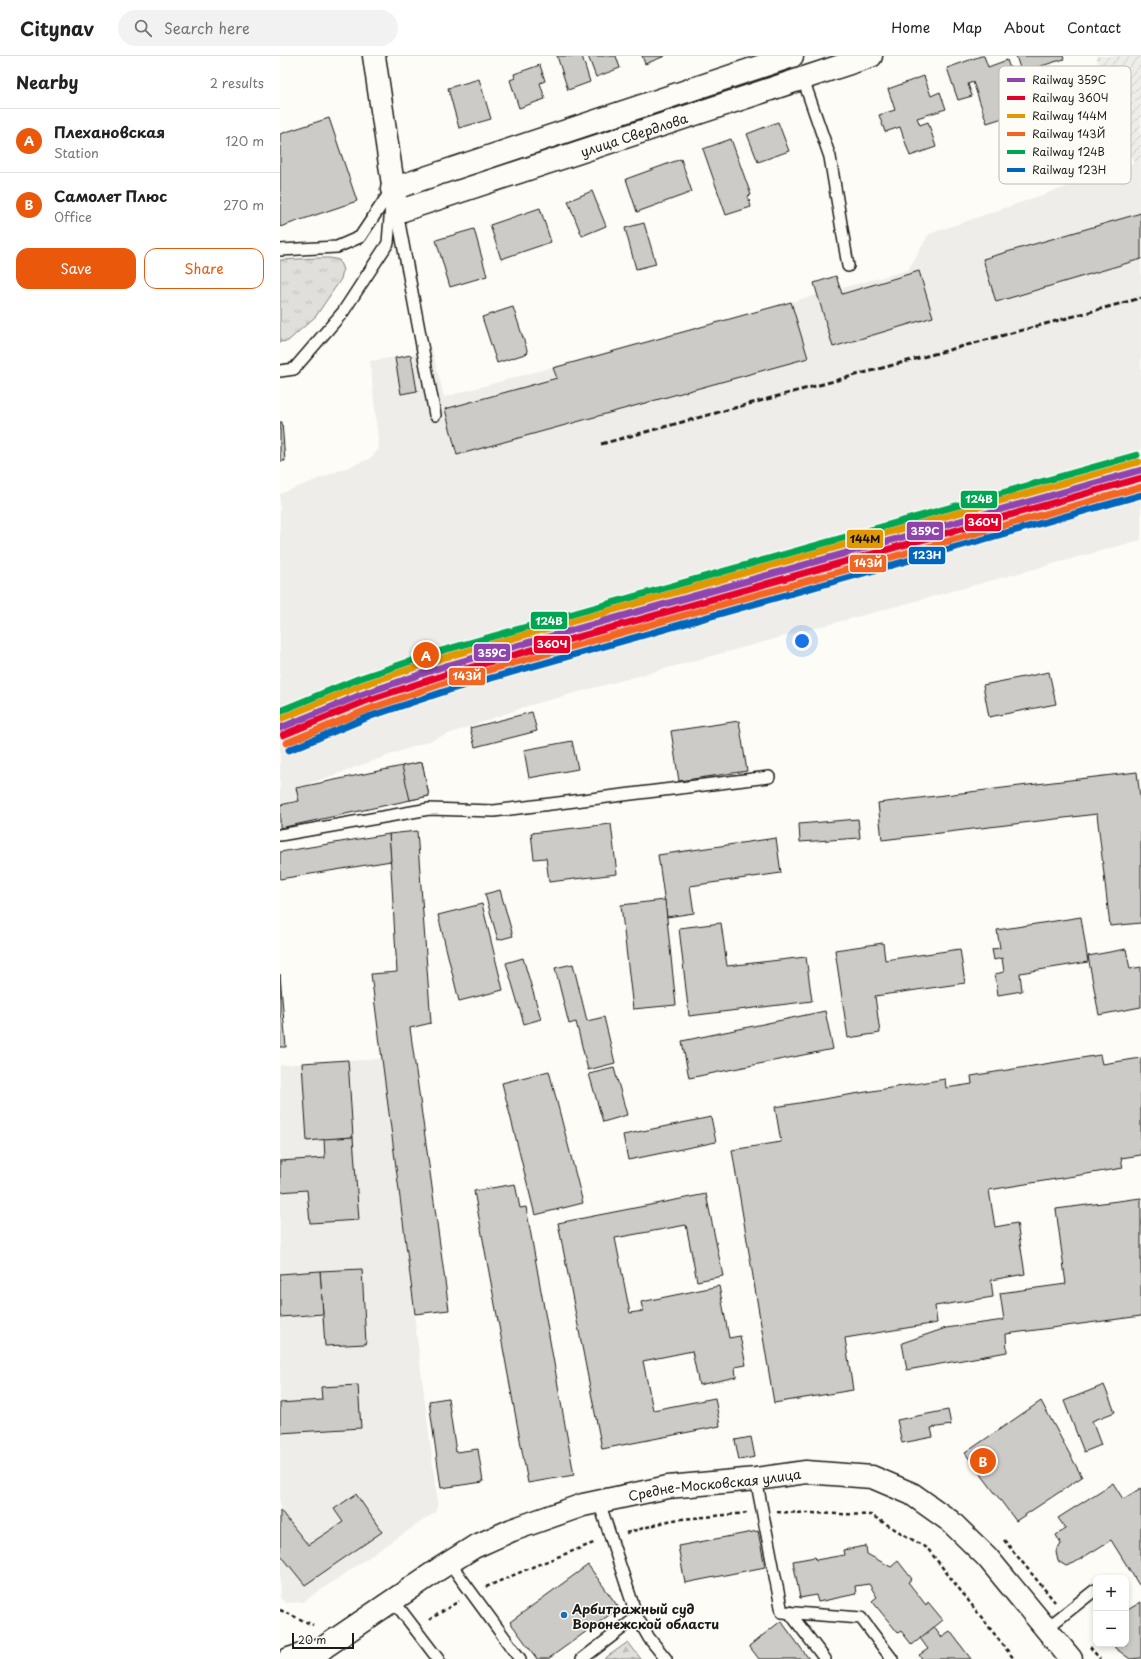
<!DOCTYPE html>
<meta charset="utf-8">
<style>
:root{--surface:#fff;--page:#f2f2f2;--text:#222;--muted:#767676;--line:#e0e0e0;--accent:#ea580c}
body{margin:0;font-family:"Playpen Sans",sans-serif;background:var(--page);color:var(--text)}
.controls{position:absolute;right:12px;bottom:12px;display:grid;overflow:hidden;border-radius:8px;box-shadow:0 2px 6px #0003}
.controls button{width:36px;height:36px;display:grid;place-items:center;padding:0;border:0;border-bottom:1px solid var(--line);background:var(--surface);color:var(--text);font:20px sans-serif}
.scale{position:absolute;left:12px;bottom:10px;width:62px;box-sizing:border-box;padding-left:4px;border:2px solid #1c1c1c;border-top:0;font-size:11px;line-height:14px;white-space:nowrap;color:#1c1c1c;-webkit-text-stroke:3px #fdfcf7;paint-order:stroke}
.you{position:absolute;left:522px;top:585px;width:14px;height:14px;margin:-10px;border:3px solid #fff;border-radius:50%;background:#1a73e8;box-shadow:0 0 0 6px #1a73e833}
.badge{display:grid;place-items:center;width:26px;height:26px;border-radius:50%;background:var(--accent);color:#fff;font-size:13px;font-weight:700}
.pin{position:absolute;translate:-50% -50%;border:2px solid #fff;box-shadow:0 1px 4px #0006}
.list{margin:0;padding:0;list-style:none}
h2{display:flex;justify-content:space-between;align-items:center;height:52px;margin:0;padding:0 16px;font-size:17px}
h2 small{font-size:13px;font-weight:400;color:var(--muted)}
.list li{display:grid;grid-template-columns:26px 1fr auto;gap:12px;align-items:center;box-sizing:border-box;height:64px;padding:0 16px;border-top:1px solid var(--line)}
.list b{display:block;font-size:15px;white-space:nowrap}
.list p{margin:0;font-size:13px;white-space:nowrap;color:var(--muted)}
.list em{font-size:13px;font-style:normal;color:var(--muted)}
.actions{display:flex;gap:8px;padding:12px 16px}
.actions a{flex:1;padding:9px 0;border:1px solid var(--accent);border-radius:12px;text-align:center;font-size:14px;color:var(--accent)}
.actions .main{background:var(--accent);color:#fff}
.icon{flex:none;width:22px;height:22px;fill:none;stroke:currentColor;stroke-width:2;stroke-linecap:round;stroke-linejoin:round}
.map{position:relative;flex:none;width:861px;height:1603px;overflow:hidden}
header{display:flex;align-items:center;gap:24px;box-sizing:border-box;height:56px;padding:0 20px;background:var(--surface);border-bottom:1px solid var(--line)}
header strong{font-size:19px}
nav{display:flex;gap:22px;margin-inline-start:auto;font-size:14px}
.search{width:280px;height:36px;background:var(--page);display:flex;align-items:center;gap:10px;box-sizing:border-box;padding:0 14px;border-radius:22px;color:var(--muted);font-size:15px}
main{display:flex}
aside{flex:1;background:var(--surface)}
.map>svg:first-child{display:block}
.built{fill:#eeede9}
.industrial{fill:url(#industrial-furrows)}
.grass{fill:url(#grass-tufts);stroke:#7e7e7c}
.forest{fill:url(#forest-firs);stroke:#7e7e7c}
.building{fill:#cccbc8;stroke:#1c1c1c}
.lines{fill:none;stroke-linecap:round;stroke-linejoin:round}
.lane-casing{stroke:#1c1c1c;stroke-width:14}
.street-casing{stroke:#1c1c1c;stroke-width:25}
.secondary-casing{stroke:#1c1c1c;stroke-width:25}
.path{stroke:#1c1c1c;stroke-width:2.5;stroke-dasharray:4 3;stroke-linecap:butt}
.lane{stroke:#fdfcf7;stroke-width:11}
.street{stroke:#fdfcf7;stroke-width:22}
.secondary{stroke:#fdfcf7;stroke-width:22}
.rail{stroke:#1c1c1c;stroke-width:3;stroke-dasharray:6 3;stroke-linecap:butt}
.rail-1-casing{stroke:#fdfcf7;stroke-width:10}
.rail-2-casing{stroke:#fdfcf7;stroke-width:10}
.rail-3-casing{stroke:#fdfcf7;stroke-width:10}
.rail-4-casing{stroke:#fdfcf7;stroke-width:10}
.rail-5-casing{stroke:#fdfcf7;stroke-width:10}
.rail-6-casing{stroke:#fdfcf7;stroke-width:10}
.rail-1{stroke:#8e44ad;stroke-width:7}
.rail-2{stroke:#e4002b;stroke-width:7}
.rail-3{stroke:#e19803;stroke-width:7}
.rail-4{stroke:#f26522;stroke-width:7}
.rail-5{stroke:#00a651;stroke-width:7}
.rail-6{stroke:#0065bd;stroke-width:7}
.poi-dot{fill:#1f6fb2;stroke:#fdfcf7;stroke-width:1.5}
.labels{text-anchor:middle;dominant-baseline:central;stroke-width:3;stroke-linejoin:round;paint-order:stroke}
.street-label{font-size:13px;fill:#1c1c1c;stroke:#fdfcf7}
.poi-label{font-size:13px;font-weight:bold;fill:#1c1c1c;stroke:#fdfcf7;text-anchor:start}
.key{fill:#fdfcf7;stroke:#bab9b5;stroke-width:1}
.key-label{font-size:11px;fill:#1c1c1c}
.line-badge{stroke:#fdfcf7;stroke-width:1.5}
.badge-label{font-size:11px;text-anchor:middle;font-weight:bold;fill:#fff}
.pale-badge-label{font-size:11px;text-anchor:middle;font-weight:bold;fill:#111}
</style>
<header>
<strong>Citynav</strong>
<div class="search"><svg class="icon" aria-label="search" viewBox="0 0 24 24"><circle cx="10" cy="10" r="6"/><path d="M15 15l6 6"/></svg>Search here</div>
<nav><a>Home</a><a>Map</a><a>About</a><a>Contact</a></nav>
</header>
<main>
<aside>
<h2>Nearby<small>2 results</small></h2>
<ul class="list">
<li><span class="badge">A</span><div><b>Плехановская</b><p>Station</p></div><em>120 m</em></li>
<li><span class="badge">B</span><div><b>Самолет Плюс</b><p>Office</p></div><em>270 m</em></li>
</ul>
<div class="actions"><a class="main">Save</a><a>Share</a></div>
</aside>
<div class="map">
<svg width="861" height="1603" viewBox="0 0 861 1603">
<defs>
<pattern id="industrial-furrows" width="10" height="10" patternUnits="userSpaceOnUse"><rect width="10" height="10" fill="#eeede9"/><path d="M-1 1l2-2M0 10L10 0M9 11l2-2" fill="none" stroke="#cccbc7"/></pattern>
<pattern id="grass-tufts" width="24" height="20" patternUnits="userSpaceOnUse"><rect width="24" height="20" fill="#e0dfdb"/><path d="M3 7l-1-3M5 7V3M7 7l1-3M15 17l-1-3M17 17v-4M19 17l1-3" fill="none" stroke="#c0bfbb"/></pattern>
<pattern id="forest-firs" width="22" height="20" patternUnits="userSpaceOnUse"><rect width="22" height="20" fill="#e0dfdb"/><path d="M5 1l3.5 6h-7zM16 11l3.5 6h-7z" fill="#c0bfbb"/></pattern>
</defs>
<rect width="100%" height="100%" fill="#fdfcf7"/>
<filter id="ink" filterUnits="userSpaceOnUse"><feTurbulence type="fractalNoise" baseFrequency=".025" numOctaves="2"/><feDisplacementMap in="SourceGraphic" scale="8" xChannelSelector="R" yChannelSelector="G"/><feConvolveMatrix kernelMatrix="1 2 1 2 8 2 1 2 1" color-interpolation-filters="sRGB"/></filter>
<g filter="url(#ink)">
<!-- built -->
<g class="built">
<polygon points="861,105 861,484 247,650 17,732 19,745 0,749 0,438 89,403 99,393 90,305 131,299 152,293 164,341 628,214 649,178"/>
<polygon points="102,1003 157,1442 157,1455 23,1546 5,1547 0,1541 0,1009"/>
</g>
<!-- industrial -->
<polygon class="industrial" points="816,0 861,0 861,105 854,108"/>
<!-- grass -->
<polygon class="grass" points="37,202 50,202 59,204 63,214 61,223 36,260 8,285 0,286 0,204"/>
<!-- forest -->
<polygon class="forest" points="348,1586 361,1603 324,1603"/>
<!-- building -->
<g class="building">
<polygon points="277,0 302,0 310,26 288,34"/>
<polygon points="308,0 336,0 340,12 316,21"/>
<polygon points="362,0 385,0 365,8"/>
<polygon points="701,0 704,0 708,11 727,4 739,39 746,36 756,65 743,69 734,44 722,49 726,61 707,67 693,26 688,28 692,40 678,44 667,12"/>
<polygon points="736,0 783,0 784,3 758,11 762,21 745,27"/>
<polygon points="260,9 265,25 260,27 265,43 239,52 230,24 235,22 234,18"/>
<polygon points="644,20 651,40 660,36 666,53 637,62 640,69 648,66 656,91 630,100 620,71 605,76 599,59 615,54 608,33"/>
<polygon points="199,23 211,63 179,72 168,32"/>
<polygon points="49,62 77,145 0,171 0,78"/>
<polygon points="498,66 509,95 478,106 467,78"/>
<polygon points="451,83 471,139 468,140 471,151 446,159 423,93"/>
<polygon points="401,103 412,136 357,156 346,123"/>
<polygon points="312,135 326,170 302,180 288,145"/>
<polygon points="260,152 271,186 221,203 210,169"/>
<polygon points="861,157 861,203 716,246 703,203"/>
<polygon points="364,167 376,208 356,213 345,172"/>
<polygon points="194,173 207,220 170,231 156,184"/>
<polygon points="639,215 653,261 553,291 534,227 556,220 562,238"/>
<polygon points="511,246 528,302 177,399 165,353 277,322 273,312"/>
<polygon points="233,251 248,297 217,307 202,261"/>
<polygon points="131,299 137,335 121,338 115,302"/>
<polygon points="0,366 2,366 5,405 0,405"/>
<polygon points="769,616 776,648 709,661 703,629"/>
<polygon points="252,656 257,675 195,691 190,672"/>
<polygon points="459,665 467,715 399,725 391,675"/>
<polygon points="292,685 298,713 249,722 244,694"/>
<polygon points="142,706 149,740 0,772 0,749 19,745 16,732"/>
<polygon points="142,706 149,740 130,744 122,710"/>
<polygon points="857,716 861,750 861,867 830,870 817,758 602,784 598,747"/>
<polygon points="578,763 580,782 520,786 519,768"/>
<polygon points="331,768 337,818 269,826 266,802 254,803 251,777"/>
<polygon points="137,775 151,967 130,972 169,1254 135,1258 91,918 117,916 109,778"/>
<polygon points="109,778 111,805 0,823 0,796"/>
<polygon points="496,782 501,817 410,830 414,857 387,861 378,799"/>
<polygon points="220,834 233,880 218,884 205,838"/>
<polygon points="385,844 396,949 353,953 341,849"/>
<polygon points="202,848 223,934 179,945 158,859"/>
<polygon points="801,861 808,906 740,917 742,935 718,939 715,918 724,916 722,902 714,904 712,893 720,892 717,874"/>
<polygon points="441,867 447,910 526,901 532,945 409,960 399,872"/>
<polygon points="603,887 605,904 680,893 685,927 595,940 600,977 568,982 555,894"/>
<polygon points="846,893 850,913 861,911 861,951 819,959 808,900"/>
<polygon points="243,902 261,963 244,968 226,907"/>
<polygon points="293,908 307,965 324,961 335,1007 308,1014 296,966 289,968 275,912"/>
<polygon points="0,918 6,991 0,991"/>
<polygon points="545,955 553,993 409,1022 402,985"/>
<polygon points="820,999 822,1008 861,1002 861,1099 841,1102 843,1112 709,1134 715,1171 737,1167 745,1218 711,1224 713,1241 655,1250 657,1267 565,1282 573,1334 494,1347 452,1094 501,1086 495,1051 665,1023 666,1032 692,1028 691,1020"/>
<polygon points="68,1004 73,1081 27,1085 22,1007"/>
<polygon points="334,1012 347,1059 323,1066 309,1018"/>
<polygon points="269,1015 303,1147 255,1159 222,1027"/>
<polygon points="431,1061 436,1086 348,1104 343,1079"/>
<polygon points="73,1081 79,1164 30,1167 27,1134 0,1136 0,1105 45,1102 44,1083"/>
<polygon points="235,1128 240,1152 246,1151 294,1419 248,1427 194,1135"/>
<polygon points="426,1138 443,1220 417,1225 406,1169 335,1182 350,1257 363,1255 361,1246 439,1230 449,1282 460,1280 466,1309 455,1311 456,1321 419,1329 412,1295 363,1305 373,1354 435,1342 440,1370 322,1393 278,1167"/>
<polygon points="861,1142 861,1260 726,1278 727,1296 627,1314 622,1287 666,1272 724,1264 720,1237 786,1228 776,1153"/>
<polygon points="82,1213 86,1288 45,1290 40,1215"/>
<polygon points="40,1215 43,1258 0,1261 0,1218"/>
<polygon points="78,1329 81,1372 0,1377 0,1347 42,1344 41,1331"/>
<polygon points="824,1329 835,1356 812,1365 821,1389 804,1396 784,1345"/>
<polygon points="168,1342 176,1396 198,1393 203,1426 161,1432 149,1345"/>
<polygon points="761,1345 802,1421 736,1465 685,1397"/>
<polygon points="668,1354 671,1369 651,1372 653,1381 622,1387 617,1364"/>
<polygon points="471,1381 475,1401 459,1404 455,1384"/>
<polygon points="833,1427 843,1443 861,1432 861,1528 859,1529 831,1484 794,1507 786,1510 778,1505 776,1496 781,1488 776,1479 786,1473 778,1462"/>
<polygon points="76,1438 102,1476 25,1529 0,1498 0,1454 28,1489 63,1466 54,1453"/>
<polygon points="478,1475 485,1511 405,1527 398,1490"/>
<polygon points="586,1490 587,1498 611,1511 618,1505 632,1523 628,1526 646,1549 648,1546 663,1564 632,1589 621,1575 618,1577 592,1545 597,1541 589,1528 575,1530 576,1538 538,1546 536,1539 520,1542 513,1505 535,1501 536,1504 564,1499 563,1494"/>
<polygon points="308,1509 339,1552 268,1603 257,1603 230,1566"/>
<polygon points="861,1546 861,1602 850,1603 835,1592 834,1588 846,1588 846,1555"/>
<polygon points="501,1565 529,1603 479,1603 469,1590"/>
<polygon points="654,1571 661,1581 670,1575 691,1603 642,1603 639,1599 648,1593 640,1582"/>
</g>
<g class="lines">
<defs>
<g id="lane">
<polyline points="523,23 550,101 568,210"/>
<polyline points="117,156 155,359"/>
<polyline points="0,194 57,191 80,181 112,133"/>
<polyline points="0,315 14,313 63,256 108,187 111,149"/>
<polyline points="0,779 149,753 214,755 489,721"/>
<polyline points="476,1423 502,1556 581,1562 612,1603"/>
<polyline points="319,1446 357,1561 369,1582 386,1603"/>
<polyline points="169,1506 240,1603"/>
<polyline points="113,1544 158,1603"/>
<polyline points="509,1556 545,1603"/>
<polyline points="767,1572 815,1534"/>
<polyline points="302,1603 357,1561"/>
</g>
<g id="street">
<path id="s1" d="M94 0 117 156 591 0"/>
<polyline points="112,133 512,0"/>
</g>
<g id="secondary">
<polyline points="9,1603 43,1592"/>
<path id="s2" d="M30 1603 43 1592 159 1513 194 1491 232 1474 303 1449 388 1431 476 1423 526 1416 592 1421 632 1438 670 1465 707 1501 791 1603"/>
</g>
</defs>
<!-- lane casing -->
<use href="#lane" class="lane-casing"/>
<!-- street casing -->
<use href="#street" class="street-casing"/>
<!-- secondary casing -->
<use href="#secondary" class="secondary-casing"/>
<!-- path -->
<g class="path">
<polyline points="497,1456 591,1459 648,1493 734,1603"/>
<polyline points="346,1477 392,1464 467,1457"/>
<polyline points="724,1484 775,1546"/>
<polyline points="206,1531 257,1509 316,1486"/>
<polyline points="0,1554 33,1569"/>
<polyline points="149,1564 179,1545"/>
<polyline points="810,1591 820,1603"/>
</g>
<!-- lane -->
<use href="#lane" class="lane"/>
<!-- street -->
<use href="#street" class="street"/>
<!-- secondary -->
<use href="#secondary" class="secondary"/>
<!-- rail -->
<polyline class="rail" points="321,388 861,242"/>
<defs>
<polyline id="rail-1" points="0,672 83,638 165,610 861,414"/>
<polyline id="rail-2" points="3,679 86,645 167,618 861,422"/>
<polyline id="rail-3" points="0,663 80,630 163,602 859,406"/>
<polyline id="rail-4" points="6,687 89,653 170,625 861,431"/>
<polyline id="rail-5" points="0,655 78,623 161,595 857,399"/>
<polyline id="rail-6" points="9,694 91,660 172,633 861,439"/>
</defs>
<!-- rail-1 casing -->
<use href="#rail-1" class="rail-1-casing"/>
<!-- rail-2 casing -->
<use href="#rail-2" class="rail-2-casing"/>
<!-- rail-3 casing -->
<use href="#rail-3" class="rail-3-casing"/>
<!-- rail-4 casing -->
<use href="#rail-4" class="rail-4-casing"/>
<!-- rail-5 casing -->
<use href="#rail-5" class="rail-5-casing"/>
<!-- rail-6 casing -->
<use href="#rail-6" class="rail-6-casing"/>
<!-- rail-1 -->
<use href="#rail-1" class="rail-1"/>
<!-- rail-2 -->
<use href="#rail-2" class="rail-2"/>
<!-- rail-3 -->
<use href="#rail-3" class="rail-3"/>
<!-- rail-4 -->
<use href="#rail-4" class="rail-4"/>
<!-- rail-5 -->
<use href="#rail-5" class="rail-5"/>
<!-- rail-6 -->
<use href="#rail-6" class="rail-6"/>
</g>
</g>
<!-- markers -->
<circle class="poi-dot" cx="284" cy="1559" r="4"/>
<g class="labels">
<!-- street labels -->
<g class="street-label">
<text stroke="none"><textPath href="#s1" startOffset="407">улица Свердлова</textPath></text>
<text stroke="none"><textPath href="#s2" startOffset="449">Средне-Московская улица</textPath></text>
</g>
<!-- poi labels -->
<g class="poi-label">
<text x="292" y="1552">Арбитражный суд<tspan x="292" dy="15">Воронежской области</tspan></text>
</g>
</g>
<!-- legend -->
<rect x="719" y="10" width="132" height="118" rx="6" class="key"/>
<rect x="727" y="22" width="18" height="4" fill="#8e44ad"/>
<rect x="727" y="40" width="18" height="4" fill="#e4002b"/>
<rect x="727" y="58" width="18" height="4" fill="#e19803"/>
<rect x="727" y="76" width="18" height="4" fill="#f26522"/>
<rect x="727" y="94" width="18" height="4" fill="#00a651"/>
<rect x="727" y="112" width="18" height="4" fill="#0065bd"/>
<g class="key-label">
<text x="752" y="28">Railway 359С</text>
<text x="752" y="46">Railway 360Ч</text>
<text x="752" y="64">Railway 144М</text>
<text x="752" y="82">Railway 143Й</text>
<text x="752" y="100">Railway 124В</text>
<text x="752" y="118">Railway 123Н</text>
</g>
<g class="line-badge">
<rect x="680" y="434" width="38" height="19" rx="4" fill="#00a651"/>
<rect x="684" y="457" width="38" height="19" rx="4" fill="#e4002b"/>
<rect x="626" y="465" width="38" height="20" rx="4" fill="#8e44ad"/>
<rect x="566" y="473" width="38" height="20" rx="4" fill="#e19803"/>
<rect x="628" y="490" width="38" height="19" rx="4" fill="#0065bd"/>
<rect x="569" y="498" width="38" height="19" rx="4" fill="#f26522"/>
<rect x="250" y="555" width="38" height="19" rx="4" fill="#00a651"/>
<rect x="253" y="579" width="38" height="19" rx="4" fill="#e4002b"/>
<rect x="193" y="587" width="38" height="19" rx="4" fill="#8e44ad"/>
<rect x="168" y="611" width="38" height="19" rx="4" fill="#f26522"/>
</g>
<g class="badge-label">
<text x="699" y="447">124В</text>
<text x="703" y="470">360Ч</text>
<text x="645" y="479">359С</text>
<text x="647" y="503">123Н</text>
<text x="588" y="511">143Й</text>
<text x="269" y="569">124В</text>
<text x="272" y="592">360Ч</text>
<text x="212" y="601">359С</text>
<text x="187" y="624">143Й</text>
</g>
<g class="pale-badge-label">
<text x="585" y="487">144М</text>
</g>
</svg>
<div class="controls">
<button>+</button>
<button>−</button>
</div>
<div class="scale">20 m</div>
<div class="you"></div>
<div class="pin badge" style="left:146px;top:599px">A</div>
<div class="pin badge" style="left:703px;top:1405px">B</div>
</div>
</main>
